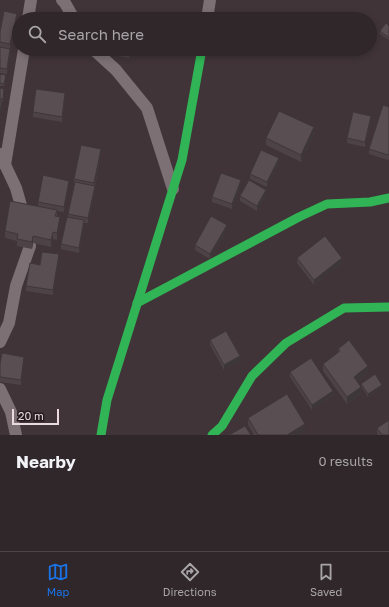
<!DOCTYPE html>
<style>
:root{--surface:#30272a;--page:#3c3336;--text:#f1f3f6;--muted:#a8a5a8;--line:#4b4447;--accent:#1a73e8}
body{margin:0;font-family:"Golos Text",sans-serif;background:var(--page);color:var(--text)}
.scale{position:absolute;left:12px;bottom:10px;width:47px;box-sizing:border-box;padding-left:4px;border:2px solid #ead9df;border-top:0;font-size:11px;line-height:14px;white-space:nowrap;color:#ead9df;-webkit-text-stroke:3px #251a1e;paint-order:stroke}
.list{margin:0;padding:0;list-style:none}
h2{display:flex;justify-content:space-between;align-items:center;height:52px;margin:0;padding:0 16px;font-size:17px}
h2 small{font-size:13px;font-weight:400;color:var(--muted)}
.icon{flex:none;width:22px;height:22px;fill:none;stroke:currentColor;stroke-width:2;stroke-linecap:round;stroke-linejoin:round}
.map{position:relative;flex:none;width:389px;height:435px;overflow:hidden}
.search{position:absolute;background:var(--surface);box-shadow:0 2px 6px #0003;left:12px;right:12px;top:12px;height:44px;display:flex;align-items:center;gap:10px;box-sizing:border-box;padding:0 14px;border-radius:22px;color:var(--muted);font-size:15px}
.sheet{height:116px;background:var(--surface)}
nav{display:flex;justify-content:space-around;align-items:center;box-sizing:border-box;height:56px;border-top:1px solid var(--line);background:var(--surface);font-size:11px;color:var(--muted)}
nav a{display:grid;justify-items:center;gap:2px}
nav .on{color:var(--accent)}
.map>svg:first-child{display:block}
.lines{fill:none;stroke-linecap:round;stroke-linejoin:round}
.street{stroke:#7c7074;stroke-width:12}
.fast{stroke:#30b455;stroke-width:9}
.wall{fill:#4d4347}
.shaded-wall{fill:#3e3739}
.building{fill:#594e52;stroke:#3e3739}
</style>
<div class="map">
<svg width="389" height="435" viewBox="0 0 389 435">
<rect width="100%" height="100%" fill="#403438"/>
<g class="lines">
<!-- street -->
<g class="street">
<polyline points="62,0 65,3 74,19"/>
<polyline points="28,19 31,0"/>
<polyline points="207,19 210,0"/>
<polyline points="93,49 116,70 147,108 173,189"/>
<polyline points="0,154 16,188 24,216 30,246 16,286 9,323 0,342"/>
<polyline points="5,165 24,49"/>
<polyline points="0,389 11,412 16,435"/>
</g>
<!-- fast -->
<g class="fast">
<polyline points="137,303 299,217 327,204 370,202 389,198"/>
<polyline points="101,435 107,400 182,160 202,49"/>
<polyline points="212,435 222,426 252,376 286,343 344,308 389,307"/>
</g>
</g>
<!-- wall -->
<g class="wall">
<polygon points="17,19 10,49 0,47 0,32"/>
<polygon points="389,26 389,40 380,34 380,31"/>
<polygon points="0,47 10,54 7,74 0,73"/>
<polygon points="97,49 131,49 129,58 97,52"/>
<polygon points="0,74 6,78 4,86 0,86"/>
<polygon points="0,88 4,91 3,102 0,101"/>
<polygon points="65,98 62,122 33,117 33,112"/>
<polygon points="389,107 389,159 388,160 369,154 369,149"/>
<polygon points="371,121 365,147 347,143 347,138"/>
<polygon points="314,134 301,162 266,145 266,138"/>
<polygon points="101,154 95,186 95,191 88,223 84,223 84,225 79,253 61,249 61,244 68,217 68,214 74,184 74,179"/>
<polygon points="279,163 267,187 250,179 250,174"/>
<polygon points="241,185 232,209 212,202 212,197"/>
<polygon points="69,186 64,212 57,211 57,216 60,224 57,240 53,239 51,247 33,243 32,249 17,246 17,241 5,238 5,231 38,206 38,202"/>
<polygon points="266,195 257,211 240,201 240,196"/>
<polygon points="227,230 210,259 195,250 195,245"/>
<polygon points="297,258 342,263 314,285 297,263"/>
<polygon points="59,259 53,295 26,291 26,286 40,265"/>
<polygon points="210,340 240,361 224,370 210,345"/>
<polygon points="338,349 368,374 357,382 361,394 347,404 323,371 323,364 338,353"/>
<polygon points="24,362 21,385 0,382 0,364"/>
<polygon points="290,372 333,396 312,410 290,377"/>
<polygon points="361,384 382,388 368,397 361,386"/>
<polygon points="248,418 305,431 299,435 254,435 248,425"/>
<polygon points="377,428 389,435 378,435 377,433"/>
</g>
<!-- shaded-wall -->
<g class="shaded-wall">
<polygon points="17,14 17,19 10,49 10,44"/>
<polygon points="10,49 10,54 7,74 7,69"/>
<polygon points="65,93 65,98 62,122 62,117"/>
<polygon points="2,102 2,107 0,117 0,112"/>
<polygon points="371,116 371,121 365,147 365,142"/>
<polygon points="314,127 314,134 301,162 301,155"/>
<polygon points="101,149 101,154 94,188 94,183"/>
<polygon points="279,158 279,163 267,187 267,182"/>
<polygon points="241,180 241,185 232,209 232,204"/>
<polygon points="69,181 69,186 64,212 64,207"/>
<polygon points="95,186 95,191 88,223 88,218"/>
<polygon points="266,190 266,195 257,211 257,206"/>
<polygon points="60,217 60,224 57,240 57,233"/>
<polygon points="84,220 84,225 79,253 79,248"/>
<polygon points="227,225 227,230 210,259 210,254"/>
<polygon points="53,232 53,239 51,247 51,240"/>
<polygon points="33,236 33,243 32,249 32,242"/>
<polygon points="59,254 59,259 53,295 53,290"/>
<polygon points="342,258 342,263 314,285 314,280"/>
<polygon points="240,356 240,361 224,370 224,365"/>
<polygon points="24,357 24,362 21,385 21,380"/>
<polygon points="368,366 368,374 354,384 354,377"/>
<polygon points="382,385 382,388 368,397 368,394"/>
<polygon points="361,387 361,394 347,404 347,397"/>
<polygon points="333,391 333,396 312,410 312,405"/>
<polygon points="305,424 305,431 299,435 287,435"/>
</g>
<!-- building -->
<g class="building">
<polygon points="4,11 17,14 10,44 0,42 0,32"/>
<polygon points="386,23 389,26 389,38 380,31"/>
<polygon points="0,47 10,49 7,69 0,68"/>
<polygon points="109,49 130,49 129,53"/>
<polygon points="0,74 6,75 4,84 0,83"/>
<polygon points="0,88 4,89 3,99 0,99"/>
<polygon points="36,89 65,93 62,117 33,112"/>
<polygon points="0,101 2,102 0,112"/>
<polygon points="383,105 389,107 389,154 388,155 369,149"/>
<polygon points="279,111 314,127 301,155 266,138"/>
<polygon points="353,112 371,116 365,142 347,138"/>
<polygon points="81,145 101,149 94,183 74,179"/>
<polygon points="261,150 279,158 267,182 250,174"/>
<polygon points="221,173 241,180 232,204 212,197"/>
<polygon points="43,175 69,181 64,207 38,202"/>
<polygon points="249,180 266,190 257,206 240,196"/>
<polygon points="75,182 95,186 88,218 68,214"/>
<polygon points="10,201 57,210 55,216 60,217 57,233 53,232 51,240 33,236 32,242 17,239 18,234 5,231"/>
<polygon points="211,216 227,225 210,254 195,245"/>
<polygon points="67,217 84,220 79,248 61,244"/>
<polygon points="325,236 342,258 314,280 297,258"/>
<polygon points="42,252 59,254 53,290 26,286 30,263 40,265"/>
<polygon points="226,331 240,356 224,365 210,340"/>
<polygon points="349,340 368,366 354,377 361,387 347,397 323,364 340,351 338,349"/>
<polygon points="2,353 24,357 21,380 0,377 0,364"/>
<polygon points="311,358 333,391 312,405 290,372"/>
<polygon points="375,374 382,385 368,394 361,384"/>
<polygon points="287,394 305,424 287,435 258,435 248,418"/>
<polygon points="389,420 389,435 382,435 377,428"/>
<polygon points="245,426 251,435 229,435"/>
</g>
</svg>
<div class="scale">20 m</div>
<div class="search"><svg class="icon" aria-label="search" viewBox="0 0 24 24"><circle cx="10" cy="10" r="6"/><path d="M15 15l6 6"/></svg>Search here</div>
</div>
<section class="sheet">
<h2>Nearby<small>0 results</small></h2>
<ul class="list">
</ul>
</section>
<nav>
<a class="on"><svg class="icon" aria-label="map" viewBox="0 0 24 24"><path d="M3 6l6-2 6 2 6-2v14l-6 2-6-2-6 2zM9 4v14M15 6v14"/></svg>Map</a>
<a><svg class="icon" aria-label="directions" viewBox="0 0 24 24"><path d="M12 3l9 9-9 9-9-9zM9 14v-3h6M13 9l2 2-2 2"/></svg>Directions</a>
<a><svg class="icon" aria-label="saved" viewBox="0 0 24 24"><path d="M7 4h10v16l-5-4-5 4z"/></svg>Saved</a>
</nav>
